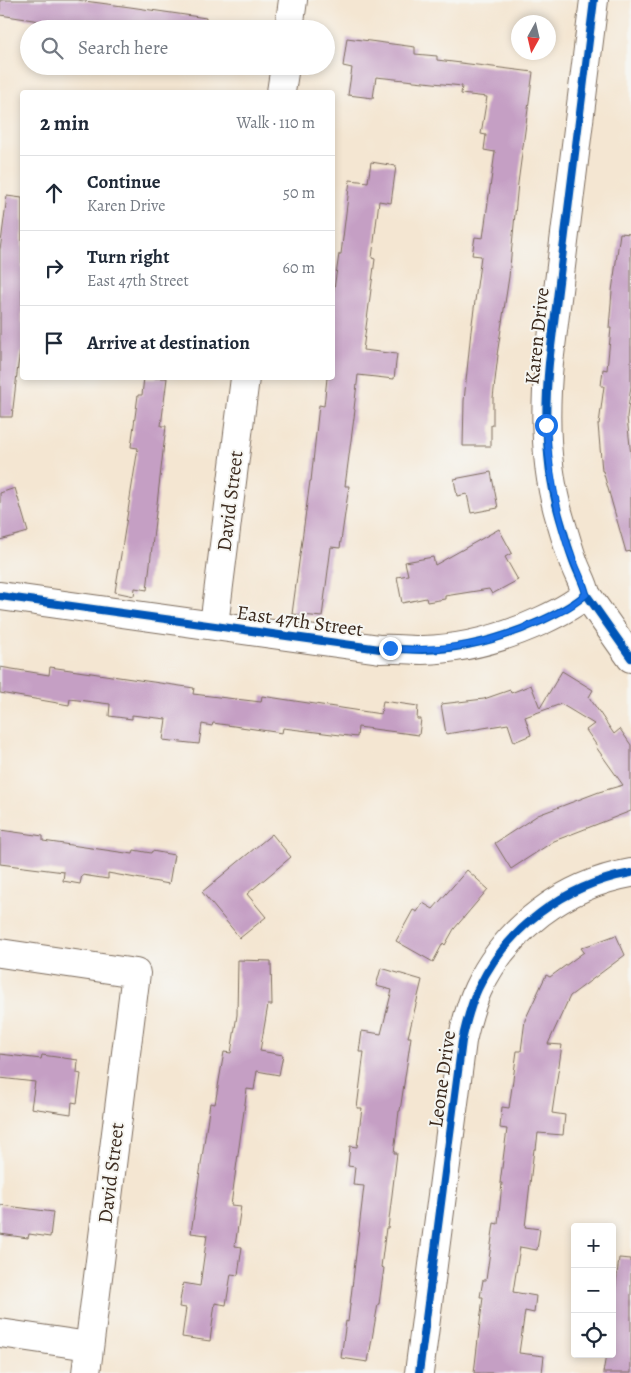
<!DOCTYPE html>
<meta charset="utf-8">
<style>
:root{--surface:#fff;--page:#f6f6f7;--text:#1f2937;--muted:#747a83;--line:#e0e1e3}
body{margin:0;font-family:Alegreya,serif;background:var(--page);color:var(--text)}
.controls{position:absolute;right:15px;bottom:15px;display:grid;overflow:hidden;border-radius:5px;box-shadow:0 2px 8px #0003}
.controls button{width:45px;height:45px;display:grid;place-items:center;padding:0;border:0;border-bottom:1px solid var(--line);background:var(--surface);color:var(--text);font:25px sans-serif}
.compass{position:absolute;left:511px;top:15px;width:45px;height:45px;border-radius:50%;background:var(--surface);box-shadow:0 2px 8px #0003;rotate:188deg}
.stop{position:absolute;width:15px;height:15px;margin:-11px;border:4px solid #1a73e8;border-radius:50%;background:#fff}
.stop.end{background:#1a73e8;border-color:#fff;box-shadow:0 1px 5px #0008}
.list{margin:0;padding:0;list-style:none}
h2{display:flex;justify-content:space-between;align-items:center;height:65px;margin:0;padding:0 20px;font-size:21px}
h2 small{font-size:16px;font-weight:400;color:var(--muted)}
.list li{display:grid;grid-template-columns:32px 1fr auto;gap:15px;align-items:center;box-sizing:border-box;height:75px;padding:0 20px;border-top:1px solid var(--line)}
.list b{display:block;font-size:19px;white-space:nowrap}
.list p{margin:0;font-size:16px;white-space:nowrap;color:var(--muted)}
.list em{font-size:16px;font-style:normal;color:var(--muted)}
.icon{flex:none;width:28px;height:28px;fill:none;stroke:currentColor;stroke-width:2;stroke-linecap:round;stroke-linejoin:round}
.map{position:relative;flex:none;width:631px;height:1373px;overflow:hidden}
.search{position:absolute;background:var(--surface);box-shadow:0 2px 8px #0003;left:20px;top:20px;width:315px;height:55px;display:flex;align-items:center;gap:12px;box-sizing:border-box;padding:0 18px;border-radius:28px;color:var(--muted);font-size:19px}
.panel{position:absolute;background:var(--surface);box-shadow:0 2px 8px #0003;left:20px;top:90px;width:315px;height:290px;border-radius:5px}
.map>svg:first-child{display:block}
.building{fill:#c59fc4}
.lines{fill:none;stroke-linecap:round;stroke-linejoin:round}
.minor-casing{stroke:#7c6c5d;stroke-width:30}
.minor{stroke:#fff;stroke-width:28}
.cycleway-casing{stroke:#f6f6f2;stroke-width:11}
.cycleway{stroke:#0057b8;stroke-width:8}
.route{stroke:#1a73e8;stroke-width:6}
.labels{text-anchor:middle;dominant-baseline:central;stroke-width:4;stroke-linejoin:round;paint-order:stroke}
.street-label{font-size:20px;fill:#3b2a1e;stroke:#f6f6f2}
</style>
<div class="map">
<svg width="631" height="1373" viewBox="0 0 631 1373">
<rect width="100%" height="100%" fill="#f6f6f2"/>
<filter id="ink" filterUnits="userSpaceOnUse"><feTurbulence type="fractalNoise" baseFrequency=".02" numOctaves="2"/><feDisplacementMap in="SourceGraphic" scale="10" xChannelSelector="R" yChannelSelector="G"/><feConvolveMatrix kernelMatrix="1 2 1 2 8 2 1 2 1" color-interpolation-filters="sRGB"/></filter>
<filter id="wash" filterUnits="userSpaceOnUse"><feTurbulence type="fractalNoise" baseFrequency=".0096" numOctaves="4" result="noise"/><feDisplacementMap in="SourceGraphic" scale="20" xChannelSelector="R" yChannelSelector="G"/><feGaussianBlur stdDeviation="1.12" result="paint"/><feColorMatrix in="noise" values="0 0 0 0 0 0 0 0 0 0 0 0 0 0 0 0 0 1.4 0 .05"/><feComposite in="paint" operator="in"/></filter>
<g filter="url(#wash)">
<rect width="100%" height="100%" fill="#f4e6d2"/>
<g id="blocks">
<!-- building -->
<g class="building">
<polygon points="0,0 77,0 130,7 206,18 205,29 65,29 66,25 0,15"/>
<polygon points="347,38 415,47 415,54 437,56 437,60 533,72 518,183 509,277 497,355 498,355 493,398 493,425 491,425 491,446 463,446 464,401 471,331 481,256 472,255 475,237 483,238 495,152 484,150 486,135 481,134 487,97 461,94 462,86 376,77 373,98 348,95 352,68 343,66"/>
<polygon points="371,162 396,166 391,203 379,201 372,258 375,259 363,350 397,354 394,379 358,375 354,409 355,410 345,486 349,486 340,548 331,547 322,617 292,614 310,481 311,481 319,405 324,406 327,378 332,378 332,303 339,254 341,254 350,180 368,182"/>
<polygon points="7,196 22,198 22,352 20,352 18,365 12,417 0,417 0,250"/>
<polygon points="620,233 631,234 631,386 627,417 631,456 631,551 626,552 603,471 602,471 598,424 599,424 604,386 601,386 603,369 607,370 611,328 609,328 612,291"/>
<polygon points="144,378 167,378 161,426 166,426 147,590 135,588 134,596 115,592 138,448 131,447 138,395 142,395"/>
<polygon points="491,472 498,508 471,513 467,494 457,496 454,479"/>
<polygon points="15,488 28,532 0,540 0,493"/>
<polygon points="499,529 512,553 505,557 518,580 492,594 489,589 445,596 445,599 427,602 426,598 402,603 397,577 408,575 405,562 433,557 435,565"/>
<polygon points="0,667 49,675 50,667 194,688 193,694 261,702 262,696 381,714 383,701 418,706 417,719 421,719 419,735 358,727 357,737 283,728 282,733 213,723 212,726 202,724 199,744 163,740 166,719 132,715 132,719 109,716 110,704 70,699 69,705 0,693"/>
<polygon points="562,671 593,690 589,697 614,734 620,729 631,745 631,811 554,841 511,869 495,843 538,815 599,792 623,785 596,747 597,746 586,730 594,724 561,704 525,717 531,735 514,742 508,724 446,734 441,704 484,699 510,690 511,693 531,685 540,708"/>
<polygon points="0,830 43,836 43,841 133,854 134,850 151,853 152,851 174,855 169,884 108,873 108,879 82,875 80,884 63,881 64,872 0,864"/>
<polygon points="272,834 291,857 247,894 266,917 240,938 202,892"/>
<polygon points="467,870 488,889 454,929 445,945 443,943 433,962 396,941 413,910 417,912 423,903 433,909"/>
<polygon points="616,935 625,955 570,996 548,1044 562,1045 552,1113 565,1115 563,1135 538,1133 536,1149 534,1149 525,1227 540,1229 537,1250 520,1247 513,1292 536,1296 534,1313 525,1311 519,1353 544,1356 542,1373 474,1373 483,1297 480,1297 483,1280 486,1280 494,1223 498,1224 502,1183 500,1183 507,1129 500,1128 502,1107 509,1108 517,1051 521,1051 525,1020 546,975 550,977 584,952 581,948"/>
<polygon points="238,960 271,961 272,1005 268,1005 260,1051 283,1055 279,1075 257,1071 254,1090 247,1089 231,1205 241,1206 235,1246 242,1247 238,1275 231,1274 226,1305 215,1303 210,1341 182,1337 186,1308 179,1307 183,1283 200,1286 207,1235 191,1233 210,1103 215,1104 224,1052 231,1053 237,1015"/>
<polygon points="381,968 422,980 408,1037 411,1037 400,1111 399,1111 394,1153 397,1153 388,1228 386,1228 381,1267 384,1268 379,1304 378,1304 368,1362 341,1358 346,1321 348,1322 364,1186 353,1185 355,1167 348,1166 350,1146 357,1147 362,1108 357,1108 364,1052 359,1052 362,1031 381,1034 392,990 376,986"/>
<polygon points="0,1054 41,1059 42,1055 78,1060 77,1073 81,1074 77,1103 72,1102 71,1114 31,1108 35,1082 0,1078"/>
<polygon points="0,1205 53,1212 50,1237 29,1234 28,1238 0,1234"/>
<polygon points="619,1258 631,1259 631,1373 603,1373 606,1355 612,1356 612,1318"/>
</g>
</g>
</g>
<g filter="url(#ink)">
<use href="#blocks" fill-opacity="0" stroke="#7c6c5d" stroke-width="1"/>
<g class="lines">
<defs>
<g id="minor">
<path d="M594 0 549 363C544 415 545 469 560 519 565 535 569 551 575 566 579 576 584 584 586 594L631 658"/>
<polyline points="289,29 293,0"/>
<polyline points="281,92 285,66"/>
<path d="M0 596 380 649C394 648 408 650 422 650 466 649 504 638 543 620 558 613 574 605 586 594"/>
<polyline points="214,625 245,378"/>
<polyline points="0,953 136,973 86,1373"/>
<polyline points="0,1333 89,1346"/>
<path d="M419 1373 462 1041C466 1023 470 1006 478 989 507 928 564 885 631 873"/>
</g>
</defs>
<!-- minor casing -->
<use href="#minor" class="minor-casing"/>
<!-- minor -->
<use href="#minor" class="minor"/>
<defs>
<g id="cycleway">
<path d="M594 0 549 363C544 415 545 469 560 519 565 535 569 551 575 566 579 576 584 584 586 594L631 658"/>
<path d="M0 596 380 649C394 648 408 650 422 650 466 649 504 638 543 620 558 613 574 605 586 594"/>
<path d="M419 1373 462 1041C466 1023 470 1006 478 989 507 928 564 885 631 873"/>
</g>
</defs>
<!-- cycleway casing -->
<use href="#cycleway" class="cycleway-casing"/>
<!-- cycleway -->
<use href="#cycleway" class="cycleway"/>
</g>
</g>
<g class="lines" filter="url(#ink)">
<!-- route -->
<path class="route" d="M390 648C408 651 426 649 444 648 479 645 511 635 543 620 558 613 573 606 586 594 582 578 574 563 568 547 555 507 549 466 546 425"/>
</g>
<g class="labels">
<!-- street labels -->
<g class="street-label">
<text transform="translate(537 336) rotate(-84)">Karen Drive</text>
<text transform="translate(230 501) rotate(-83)">David Street</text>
<text transform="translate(300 621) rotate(8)">East 47th Street</text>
<text transform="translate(442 1079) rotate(-82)">Leone Drive</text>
<text transform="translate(111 1173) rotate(-83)">David Street</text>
</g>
</g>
</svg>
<div class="controls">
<button>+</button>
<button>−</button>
<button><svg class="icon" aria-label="locate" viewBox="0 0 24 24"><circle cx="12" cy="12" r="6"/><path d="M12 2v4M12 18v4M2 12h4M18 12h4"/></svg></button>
</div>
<svg class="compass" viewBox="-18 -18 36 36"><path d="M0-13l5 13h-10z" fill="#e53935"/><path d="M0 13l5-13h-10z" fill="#747a83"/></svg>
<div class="stop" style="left:546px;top:425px"></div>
<div class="stop end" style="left:390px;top:648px"></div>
<div class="search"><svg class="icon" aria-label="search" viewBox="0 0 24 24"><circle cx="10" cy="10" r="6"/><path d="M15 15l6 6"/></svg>Search here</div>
<section class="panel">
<h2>2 min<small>Walk · 110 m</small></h2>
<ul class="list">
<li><svg class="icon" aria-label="ahead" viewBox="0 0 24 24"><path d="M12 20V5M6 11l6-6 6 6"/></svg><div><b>Continue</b><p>Karen Drive</p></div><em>50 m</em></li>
<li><svg class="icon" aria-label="right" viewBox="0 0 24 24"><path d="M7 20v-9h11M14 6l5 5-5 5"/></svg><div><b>Turn right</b><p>East 47th Street</p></div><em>60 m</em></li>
<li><svg class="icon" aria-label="arrive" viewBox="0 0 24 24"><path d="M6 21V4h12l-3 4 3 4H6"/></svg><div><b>Arrive at destination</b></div></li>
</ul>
</section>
</div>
